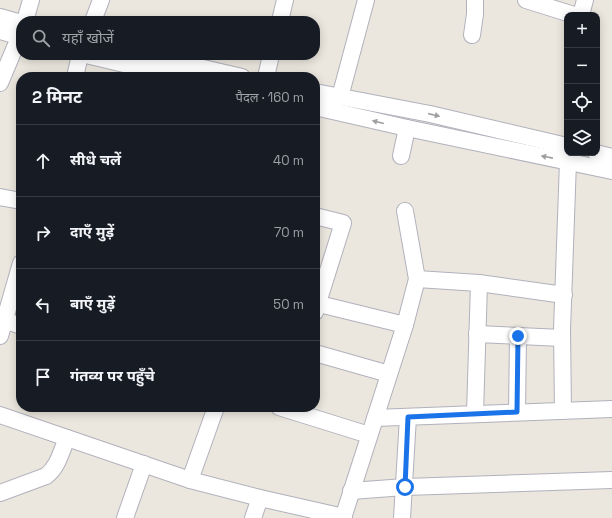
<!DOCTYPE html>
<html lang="hi">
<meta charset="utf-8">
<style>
:root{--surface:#171b24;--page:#242831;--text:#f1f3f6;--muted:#9ea1a6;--line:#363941}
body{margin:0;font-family:"Space Grotesk","Noto Sans Devanagari",sans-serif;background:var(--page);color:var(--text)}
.controls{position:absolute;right:12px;top:12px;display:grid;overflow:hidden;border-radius:8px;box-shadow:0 2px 10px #0003}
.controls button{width:36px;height:36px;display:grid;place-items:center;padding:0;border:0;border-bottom:1px solid var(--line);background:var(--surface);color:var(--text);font:20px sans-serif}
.stop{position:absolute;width:12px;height:12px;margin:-9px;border:3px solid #1a73e8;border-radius:50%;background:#fff}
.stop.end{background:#1a73e8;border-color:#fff;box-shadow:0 1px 4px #0008}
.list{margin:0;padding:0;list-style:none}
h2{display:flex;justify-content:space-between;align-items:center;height:52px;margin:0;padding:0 16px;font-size:17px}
h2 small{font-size:13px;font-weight:400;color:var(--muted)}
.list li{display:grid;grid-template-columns:26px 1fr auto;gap:12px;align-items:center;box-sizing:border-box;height:72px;padding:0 16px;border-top:1px solid var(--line)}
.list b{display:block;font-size:15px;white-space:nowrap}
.list em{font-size:13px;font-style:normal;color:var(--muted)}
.icon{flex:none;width:22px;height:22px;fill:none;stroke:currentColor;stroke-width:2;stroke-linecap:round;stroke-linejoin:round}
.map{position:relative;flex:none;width:612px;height:518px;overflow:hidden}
.search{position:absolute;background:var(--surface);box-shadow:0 2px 10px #0003;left:16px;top:16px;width:304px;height:44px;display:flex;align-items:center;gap:10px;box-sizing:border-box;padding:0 14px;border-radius:16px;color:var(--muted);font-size:15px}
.panel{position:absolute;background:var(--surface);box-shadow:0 2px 10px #0003;left:16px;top:72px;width:304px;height:340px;border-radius:16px}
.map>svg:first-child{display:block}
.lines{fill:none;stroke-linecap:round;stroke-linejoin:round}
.minor-casing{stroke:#b1b1bd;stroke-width:18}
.minor{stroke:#fff;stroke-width:16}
.oneway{fill:#9f9f9f}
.route{stroke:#1a73e8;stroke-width:5}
</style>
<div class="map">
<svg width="612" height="518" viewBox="0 0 612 518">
<rect width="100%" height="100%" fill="#ebe7de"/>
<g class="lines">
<defs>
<g id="minor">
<polyline points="526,0 574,15"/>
<polyline points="581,15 585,0"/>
<polyline points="0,17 21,23"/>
<polyline points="25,21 31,0"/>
<polyline points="93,21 101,0"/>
<polyline points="280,21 285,0"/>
<polyline points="0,31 21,37"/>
<polyline points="472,35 475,14 475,0"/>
<polyline points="86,55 179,77"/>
<polyline points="147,55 242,77"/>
<polyline points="75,77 80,55"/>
<polyline points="266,77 271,55"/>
<polyline points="0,83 21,33"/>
<polyline points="315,92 430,114 567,146"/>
<polyline points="340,97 366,0"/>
<polyline points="315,107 407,128 612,171"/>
<polyline points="596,153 612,157"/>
<polyline points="401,156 407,128"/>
<polyline points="0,197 21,201"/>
<polyline points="315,216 343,223 315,312"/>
<polyline points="417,279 479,283 564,295"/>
<polyline points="315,303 405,325"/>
<polyline points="4,320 21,326"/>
<polyline points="477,334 562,338"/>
<polyline points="0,336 21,263"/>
<polyline points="315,353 389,374"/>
<polyline points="279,407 369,435"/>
<polyline points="563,411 562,330 568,161"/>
<polyline points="517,412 518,336"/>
<polyline points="475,414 479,283"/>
<polyline points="0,415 190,480 260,498 344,517"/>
<polyline points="375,418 612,409"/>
<polyline points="190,480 216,407"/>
<polyline points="351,491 405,487 612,480"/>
<path d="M0 493 46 476C58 467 61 452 67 438"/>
<polyline points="125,518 144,464"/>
<polyline points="253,518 260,498"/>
<polyline points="343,518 405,325 417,279 405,211"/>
<polyline points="402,518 408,417"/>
</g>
</defs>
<!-- minor casing -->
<use href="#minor" class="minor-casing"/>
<!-- minor -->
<use href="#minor" class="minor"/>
</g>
<!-- one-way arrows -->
<defs><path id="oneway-solid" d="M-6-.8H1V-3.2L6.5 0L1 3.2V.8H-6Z"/></defs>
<g class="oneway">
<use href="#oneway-solid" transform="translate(434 115) rotate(13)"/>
<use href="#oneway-solid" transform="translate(378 122) rotate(-166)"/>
<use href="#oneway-solid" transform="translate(547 157) rotate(-169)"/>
</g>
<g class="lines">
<!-- route -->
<polyline class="route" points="405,487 408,417 517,412 518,336"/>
</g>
</svg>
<div class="controls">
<button>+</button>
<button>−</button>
<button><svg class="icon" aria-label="locate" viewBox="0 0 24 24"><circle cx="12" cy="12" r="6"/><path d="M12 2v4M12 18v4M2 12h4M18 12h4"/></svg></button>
<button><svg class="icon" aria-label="layers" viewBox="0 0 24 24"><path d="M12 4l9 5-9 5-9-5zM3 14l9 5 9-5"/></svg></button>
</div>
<div class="stop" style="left:405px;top:487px"></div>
<div class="stop end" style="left:518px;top:336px"></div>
<div class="search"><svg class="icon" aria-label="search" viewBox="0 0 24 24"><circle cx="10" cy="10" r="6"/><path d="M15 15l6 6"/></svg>यहाँ खोजें</div>
<section class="panel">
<h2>2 मिनट<small>पैदल · 160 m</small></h2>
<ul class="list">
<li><svg class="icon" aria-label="ahead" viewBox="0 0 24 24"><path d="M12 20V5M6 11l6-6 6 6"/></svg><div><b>सीधे चलें</b></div><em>40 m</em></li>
<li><svg class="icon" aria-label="right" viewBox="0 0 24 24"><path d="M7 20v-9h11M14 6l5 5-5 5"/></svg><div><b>दाएँ मुड़ें</b></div><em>70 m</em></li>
<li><svg class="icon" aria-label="left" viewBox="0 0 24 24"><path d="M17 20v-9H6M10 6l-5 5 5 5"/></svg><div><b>बाएँ मुड़ें</b></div><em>50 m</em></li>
<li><svg class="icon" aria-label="arrive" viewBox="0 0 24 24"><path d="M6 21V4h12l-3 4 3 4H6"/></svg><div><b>गंतव्य पर पहुँचे</b></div></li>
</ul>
</section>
</div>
